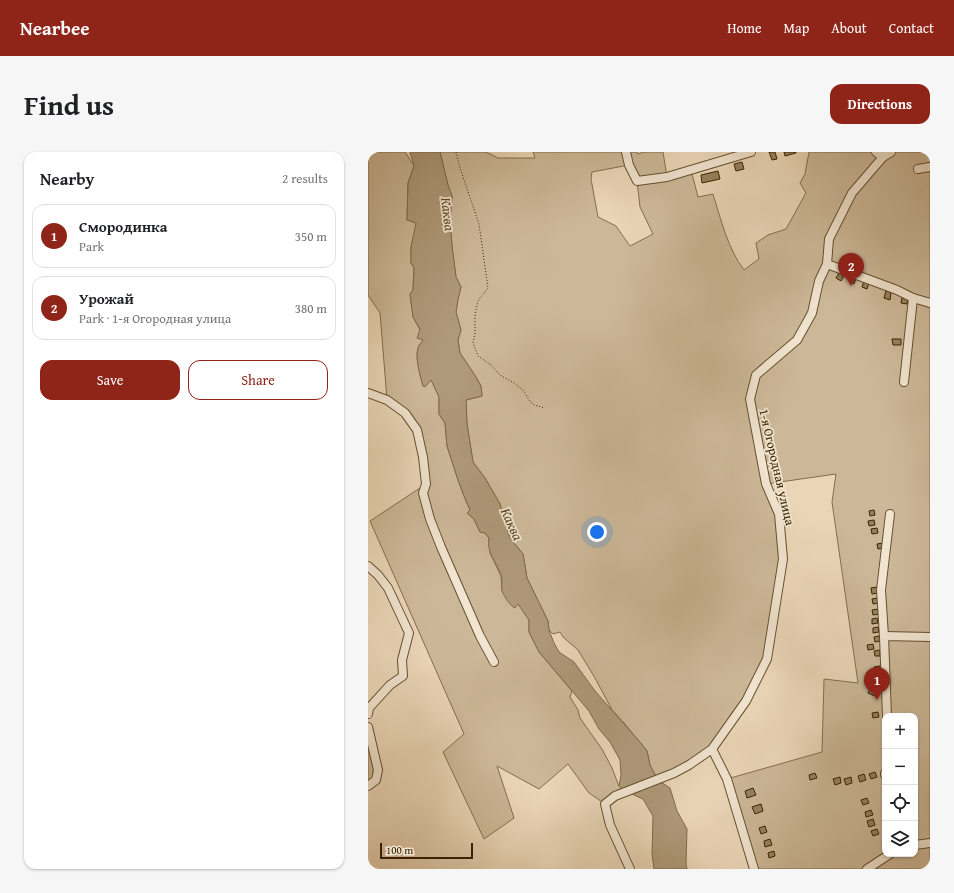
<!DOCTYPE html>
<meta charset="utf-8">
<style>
:root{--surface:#fff;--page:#f6f6f6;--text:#202124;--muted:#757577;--line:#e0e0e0;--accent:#8f2418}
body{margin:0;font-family:"Gentium Book Plus",serif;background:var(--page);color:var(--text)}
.controls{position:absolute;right:12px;bottom:12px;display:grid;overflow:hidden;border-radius:8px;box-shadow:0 1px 3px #0004}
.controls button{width:36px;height:36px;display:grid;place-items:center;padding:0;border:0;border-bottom:1px solid var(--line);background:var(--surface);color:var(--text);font:20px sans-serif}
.scale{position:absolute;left:12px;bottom:10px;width:93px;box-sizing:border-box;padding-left:4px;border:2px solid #3a2400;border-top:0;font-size:11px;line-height:14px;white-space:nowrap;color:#3a2400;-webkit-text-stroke:3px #f1e4d0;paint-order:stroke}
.you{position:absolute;left:229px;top:380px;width:14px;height:14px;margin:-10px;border:3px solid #fff;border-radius:50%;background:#1a73e8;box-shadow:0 0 0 6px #1a73e833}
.badge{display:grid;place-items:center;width:26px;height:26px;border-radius:50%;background:var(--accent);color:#fff;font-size:13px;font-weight:700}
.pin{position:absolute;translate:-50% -33px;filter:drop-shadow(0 1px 2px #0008)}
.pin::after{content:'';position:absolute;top:21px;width:14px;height:12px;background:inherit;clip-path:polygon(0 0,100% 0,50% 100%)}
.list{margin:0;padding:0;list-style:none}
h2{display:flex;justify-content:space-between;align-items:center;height:52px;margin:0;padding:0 16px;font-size:17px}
h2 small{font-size:13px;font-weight:400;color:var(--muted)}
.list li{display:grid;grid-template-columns:26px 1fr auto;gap:12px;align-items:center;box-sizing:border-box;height:64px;margin:0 8px 8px;padding:0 8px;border:1px solid var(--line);border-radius:12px}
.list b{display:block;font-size:15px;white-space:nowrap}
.list p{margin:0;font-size:13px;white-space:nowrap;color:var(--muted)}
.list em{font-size:13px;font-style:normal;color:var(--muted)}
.actions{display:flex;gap:8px;padding:12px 16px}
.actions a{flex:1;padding:9px 0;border:1px solid var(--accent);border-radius:12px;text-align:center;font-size:14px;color:var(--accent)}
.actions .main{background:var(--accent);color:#fff}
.icon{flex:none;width:22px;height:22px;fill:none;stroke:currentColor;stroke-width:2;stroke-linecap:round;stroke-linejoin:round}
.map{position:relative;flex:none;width:562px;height:717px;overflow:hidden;border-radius:12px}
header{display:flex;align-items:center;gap:24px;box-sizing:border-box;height:56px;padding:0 20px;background:var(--accent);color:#fff}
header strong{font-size:19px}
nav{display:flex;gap:22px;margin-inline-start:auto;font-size:14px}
.intro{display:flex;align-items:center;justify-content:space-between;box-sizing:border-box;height:96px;padding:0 24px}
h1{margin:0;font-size:28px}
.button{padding:10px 18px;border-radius:12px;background:var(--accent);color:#fff;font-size:14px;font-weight:700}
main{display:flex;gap:24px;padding:0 24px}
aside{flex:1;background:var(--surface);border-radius:12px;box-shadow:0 1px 3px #0004}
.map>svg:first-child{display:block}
.green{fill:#ccb898;stroke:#836e4c;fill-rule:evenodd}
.water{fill:#ae9979;stroke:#806a49}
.building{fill:#96815f;stroke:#3a2400}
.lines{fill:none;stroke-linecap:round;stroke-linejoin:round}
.minor-casing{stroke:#66502e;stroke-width:10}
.path{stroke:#3a2400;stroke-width:1;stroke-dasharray:1 2;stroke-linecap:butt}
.minor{stroke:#f1e4d0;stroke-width:8}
.labels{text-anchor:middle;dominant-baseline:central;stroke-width:3.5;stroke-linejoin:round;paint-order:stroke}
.street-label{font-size:13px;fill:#3a2400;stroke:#f1e4d0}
.water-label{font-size:14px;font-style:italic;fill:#5d4724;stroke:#f1e4d0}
</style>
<header>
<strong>Nearbee</strong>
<nav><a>Home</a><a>Map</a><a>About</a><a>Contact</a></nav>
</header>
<div class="intro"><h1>Find us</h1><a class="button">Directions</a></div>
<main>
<aside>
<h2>Nearby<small>2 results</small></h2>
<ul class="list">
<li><span class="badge">1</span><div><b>Смородинка</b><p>Park</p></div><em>350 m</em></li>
<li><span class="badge">2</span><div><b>Урожай</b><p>Park · 1-я Огородная улица</p></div><em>380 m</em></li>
</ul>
<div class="actions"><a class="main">Save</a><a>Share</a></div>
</aside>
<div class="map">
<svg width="562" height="717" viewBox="0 0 562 717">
<rect width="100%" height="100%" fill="#ead6b7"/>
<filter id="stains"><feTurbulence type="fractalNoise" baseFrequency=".005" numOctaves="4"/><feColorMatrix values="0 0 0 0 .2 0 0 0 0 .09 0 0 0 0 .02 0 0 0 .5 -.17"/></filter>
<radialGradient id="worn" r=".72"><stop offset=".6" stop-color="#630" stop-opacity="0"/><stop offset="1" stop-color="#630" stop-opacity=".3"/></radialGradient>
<!-- green -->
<g class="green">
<path d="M0 0H37L46 14 40 31 39 68 49 71 43 95V111L46 116 45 138 42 142 45 165 52 178 56 188C54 190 51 193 50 196 47 206 52 223 55 234L63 227 71 245V262L77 271 79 294 90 328 98 349 102 358 99 361 106 367 112 380 117 381 121 386 122 401 133 424 134 439 150 451 161 468V480L171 500 204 539 202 545 210 558 212 566 234 597 244 616 251 634 257 639 237 652 221 641 200 612 171 637 129 614 146 666 116 687 75 600 96 582 2 369 58 332 49 278 19 248 12 161 0 143Z"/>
<path d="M72 0H118L130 6H167L165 0H269L270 2 276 0H295L299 25 323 18 330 45 345 42C353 68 360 97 376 118L391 107 388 91 400 83 418 77 438 41 432 31 437 22 441 0H562V717H386L359 627 454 600 456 527 490 531 464 350 468 322 398 332 411 362 415 407 399 507 344 597 290 628 282 613 279 599 257 572 244 558 227 526 210 498 195 485 192 480 185 482 181 478 180 469 159 426 155 402 142 386 137 371 132 352 117 326 105 310 99 272 98 248 114 244 113 234 108 225 92 201 90 188 93 178 88 160 90 147 93 135 88 125 84 94 82 69 84 44 80 33ZM261 13 269 29 272 55 285 82 262 94 248 74 230 65 223 27 224 20ZM517 564H547V702H517Z"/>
<polygon points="0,575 10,618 0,634"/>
</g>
<!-- water -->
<path class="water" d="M42 0H72L80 33 84 44 82 69 84 94 88 125 93 135 90 147 88 160 93 178 90 188 92 201 108 225 113 234 114 244 98 248 99 272 105 310 117 326 132 352 137 371 142 386 155 402 159 426 180 469 181 478 186 491 191 500 206 510 227 539 272 590 279 599 282 613 290 628 302 636 309 659 319 677 318 712 319 717H286L284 702 285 664 275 647 257 639 251 634 253 623 252 608 242 590 231 577 221 559 171 500 161 480V468L150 452 147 456C142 454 136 444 134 439 133 434 135 428 133 423 129 410 118 401 121 386L117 381 112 380 106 367 99 361 102 358 98 349 90 328 79 294 77 271 71 262V245L63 228 57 235 55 234C52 223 47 206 50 196 51 193 53 191 55 188L49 186 52 177 45 165 42 142 45 138 46 116 43 111V95L48 71 39 68 40 31 46 14Z"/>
<!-- building -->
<g class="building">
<polygon points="401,0 407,0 409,7 404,8"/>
<polygon points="416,0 428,0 428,1 417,4"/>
<polygon points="374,10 376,17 368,19 366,12"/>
<polygon points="350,19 352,27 334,31 333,23"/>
<polygon points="471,121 476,123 473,129 468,126"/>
<polygon points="483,124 488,126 486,132 481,129"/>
<polygon points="496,129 501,131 499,137 494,135"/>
<polygon points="518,139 523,140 522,148 516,146"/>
<polygon points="534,146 540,147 539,152 533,151"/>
<polygon points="524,187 533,187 533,193 525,193"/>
<polygon points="506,358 507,363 502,364 501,359"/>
<polygon points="506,368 507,373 501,374 500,369"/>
<polygon points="509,376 510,381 504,382 503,377"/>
<polygon points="515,391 516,396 510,397 509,392"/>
<polygon points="509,435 510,441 504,442 503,436"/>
<polygon points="510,446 511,451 505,452 504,447"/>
<polygon points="510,457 511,462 505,463 504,458"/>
<polygon points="509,466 510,471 504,472 504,467"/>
<polygon points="510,475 511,480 505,481 505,476"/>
<polygon points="511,484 512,489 507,490 506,485"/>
<polygon points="505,492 506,497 500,498 499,493"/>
<polygon points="512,498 512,504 507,504 506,499"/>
<polygon points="512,514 513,519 507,520 506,515"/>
<polygon points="513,529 514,534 508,535 507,530"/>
<polygon points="502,537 511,540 509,545 500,541"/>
<polygon points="510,560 511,565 505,566 504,561"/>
<polygon points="507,620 509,625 503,627 501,622"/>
<polygon points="447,621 449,626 442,628 441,623"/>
<polygon points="496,622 498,628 492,630 490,624"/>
<polygon points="472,625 473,631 467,633 465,627"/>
<polygon points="483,625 484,631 478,633 476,627"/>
<polygon points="385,636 388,643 379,646 377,639"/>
<polygon points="499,646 501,651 495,653 493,648"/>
<polygon points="393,652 395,659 387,662 384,655"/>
<polygon points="503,658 505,663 498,665 497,660"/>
<polygon points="505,667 507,673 501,675 499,669"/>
<polygon points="397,674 399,680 393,682 391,676"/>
<polygon points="509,677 511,682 505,684 503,679"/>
<polygon points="402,687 404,693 397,695 396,689"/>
<polygon points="406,699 407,704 401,706 400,701"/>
</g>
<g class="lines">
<defs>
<g id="minor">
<polyline points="258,0 261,13 269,29 299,25 383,0"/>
<polyline points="508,0 515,5"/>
<polyline points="550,17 562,15"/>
<polyline points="459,112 529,138 545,146 562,151"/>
<polyline points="536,230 545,146"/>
<polyline points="0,241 19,248 37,261 49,278 55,305 58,332 55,341 62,367 73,395 112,484 126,510"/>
<polyline points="0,414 10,423 20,436 41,481 34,508 35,524 22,533 1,556 0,562"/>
<polyline points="516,484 513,438 522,362"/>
<polyline points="519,564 516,484 562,485"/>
<polyline points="0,575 10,618 8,628 0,634"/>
<polyline points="344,597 359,627 386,717"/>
<polyline points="517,621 517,623"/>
<polyline points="547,693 562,691"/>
<polyline points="262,717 242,673 237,652 247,644 306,621 321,613 344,597 378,549 399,507 415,407 411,362 398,332 382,247 388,223 429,188 444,161 451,129 459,112 461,87 484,41 515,5 523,0"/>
<polyline points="499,717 522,702"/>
</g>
</defs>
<!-- minor casing -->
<use href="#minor" class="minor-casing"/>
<!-- path -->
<polyline class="path" points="88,0 92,16 111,72 120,136 110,149 107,162 107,181 105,191 110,204 123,213 132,223 146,231 156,239 161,248 166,253 177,256"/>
<!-- minor -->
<use href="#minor" class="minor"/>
</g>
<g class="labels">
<!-- street labels -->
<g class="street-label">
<text transform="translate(409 315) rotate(77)">1-я Огородная улица</text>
</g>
<!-- water labels -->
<g class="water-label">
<text transform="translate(80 62) rotate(83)">Каква</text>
<text transform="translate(144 372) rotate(66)">Каква</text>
</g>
</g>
<rect width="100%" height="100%" filter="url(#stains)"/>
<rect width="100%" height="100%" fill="url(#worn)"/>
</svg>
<div class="controls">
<button>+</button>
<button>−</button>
<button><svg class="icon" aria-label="locate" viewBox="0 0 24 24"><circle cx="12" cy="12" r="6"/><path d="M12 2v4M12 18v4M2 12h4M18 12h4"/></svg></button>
<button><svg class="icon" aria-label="layers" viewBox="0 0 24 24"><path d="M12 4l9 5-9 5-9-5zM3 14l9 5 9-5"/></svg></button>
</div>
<div class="scale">100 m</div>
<div class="you"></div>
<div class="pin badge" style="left:509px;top:548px">1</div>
<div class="pin badge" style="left:483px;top:134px">2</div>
</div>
</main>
